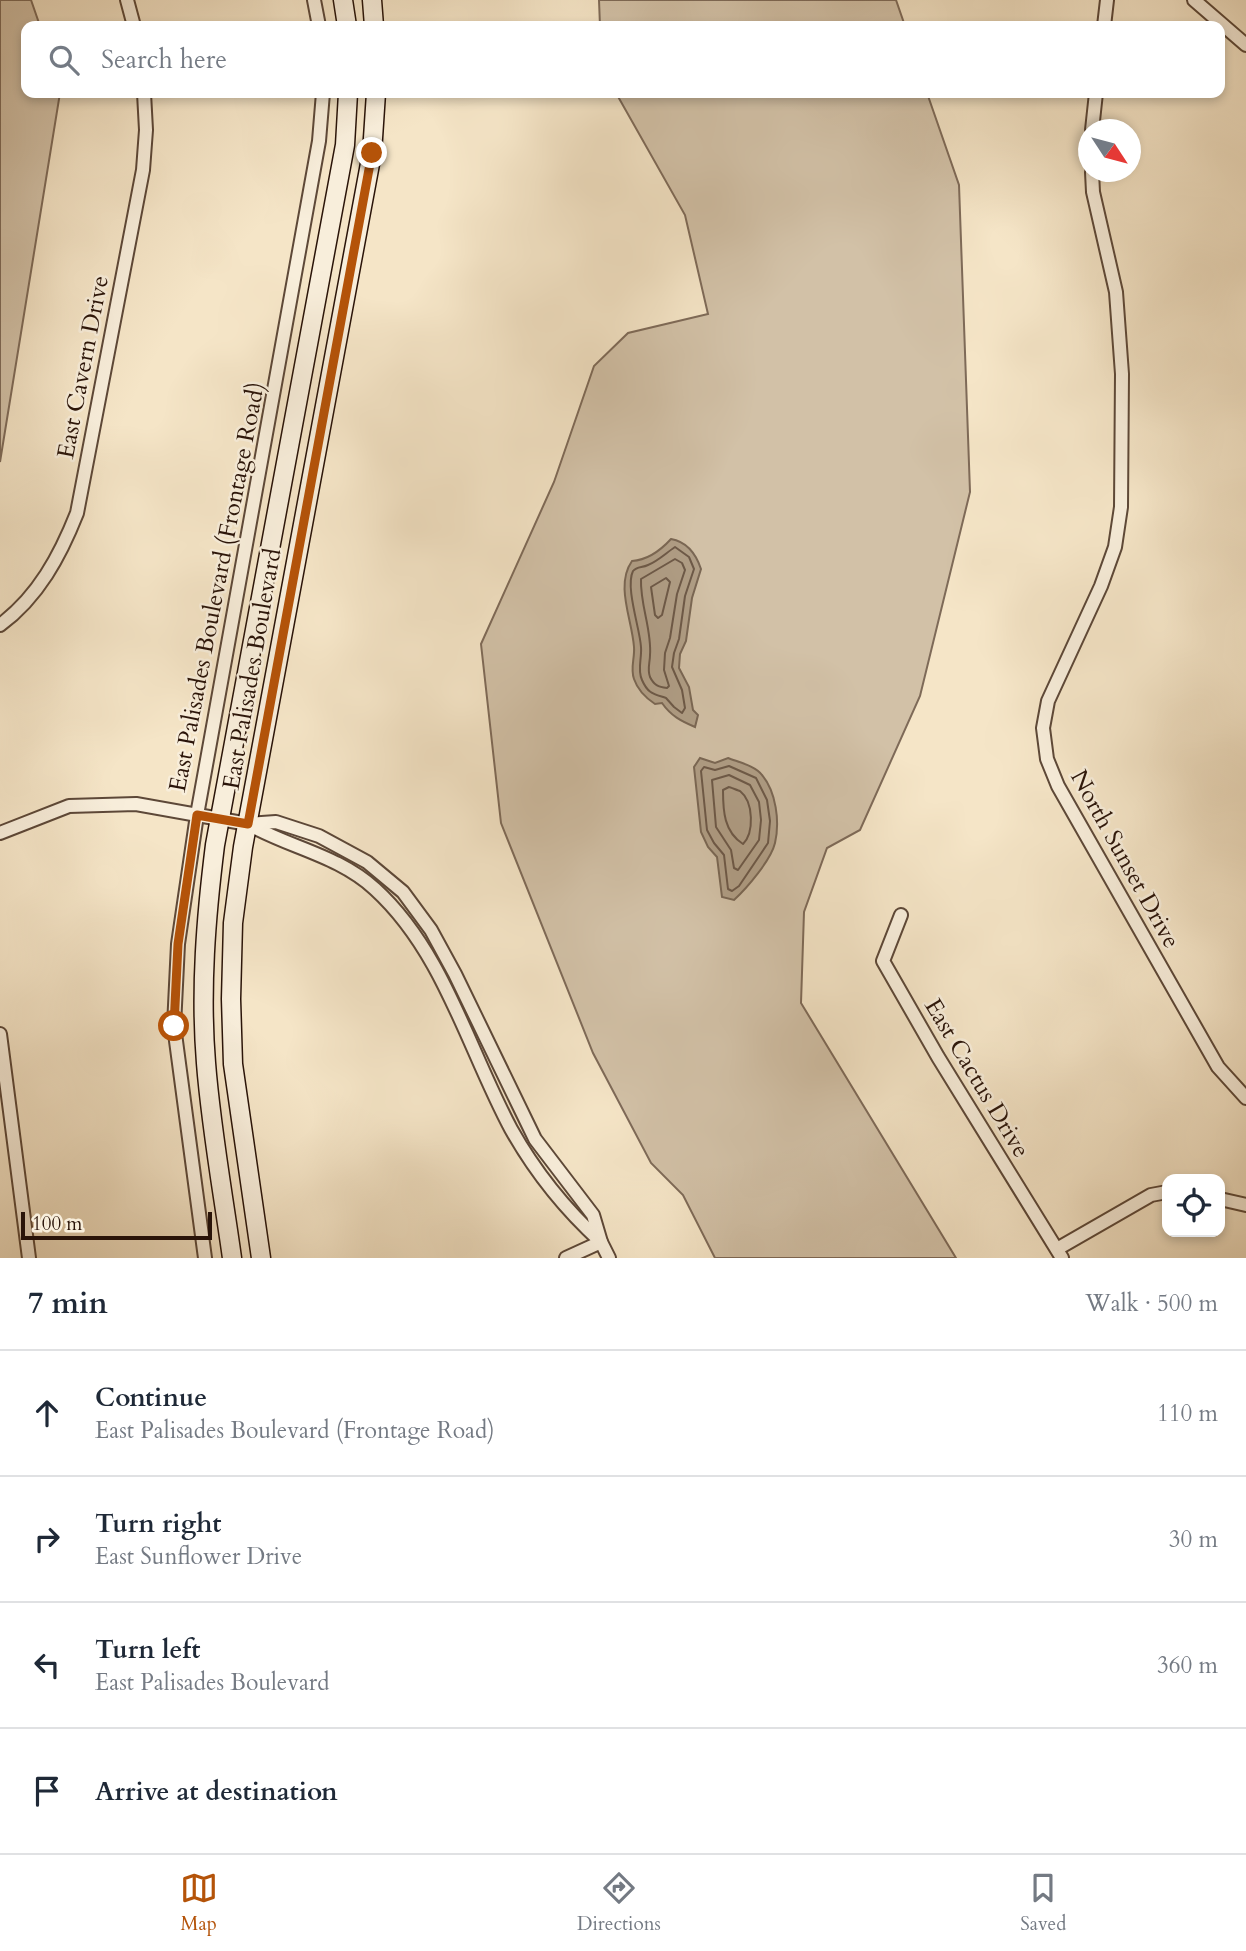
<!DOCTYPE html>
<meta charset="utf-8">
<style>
:root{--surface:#fff;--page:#f2f2f3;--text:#1f2937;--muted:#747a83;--line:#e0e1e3;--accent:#b45309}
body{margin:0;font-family:Cardo,serif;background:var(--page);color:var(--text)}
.controls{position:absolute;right:21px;bottom:21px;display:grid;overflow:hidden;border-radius:14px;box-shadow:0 4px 10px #0003}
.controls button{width:63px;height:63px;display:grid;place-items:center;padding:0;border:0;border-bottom:2px solid var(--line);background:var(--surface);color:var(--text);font:35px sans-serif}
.compass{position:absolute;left:1078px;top:119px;width:63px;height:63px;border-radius:50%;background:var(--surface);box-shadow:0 4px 10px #0003;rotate:126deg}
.scale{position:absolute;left:21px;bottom:18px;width:191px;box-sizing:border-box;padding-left:7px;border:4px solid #2a1409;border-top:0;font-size:19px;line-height:24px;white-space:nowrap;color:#2a1409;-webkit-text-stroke:5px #f8eedb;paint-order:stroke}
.stop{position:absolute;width:21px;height:21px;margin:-16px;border:5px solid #b45309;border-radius:50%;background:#fff}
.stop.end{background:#b45309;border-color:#fff;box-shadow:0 2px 7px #0008}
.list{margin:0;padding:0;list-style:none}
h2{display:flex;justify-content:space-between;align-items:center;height:91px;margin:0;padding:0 28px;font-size:30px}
h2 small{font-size:23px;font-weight:400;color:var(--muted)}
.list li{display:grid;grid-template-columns:46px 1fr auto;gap:21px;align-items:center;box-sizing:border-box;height:126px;padding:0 28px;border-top:2px solid var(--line)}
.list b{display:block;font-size:26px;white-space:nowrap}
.list p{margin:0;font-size:23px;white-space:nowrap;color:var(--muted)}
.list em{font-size:23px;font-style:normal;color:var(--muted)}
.icon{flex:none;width:38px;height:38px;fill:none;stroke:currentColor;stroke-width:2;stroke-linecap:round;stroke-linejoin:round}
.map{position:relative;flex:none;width:1246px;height:1258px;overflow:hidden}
.search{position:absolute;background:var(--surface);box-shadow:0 4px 10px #0003;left:21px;right:21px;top:21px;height:77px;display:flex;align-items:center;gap:18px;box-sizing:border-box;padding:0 24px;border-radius:14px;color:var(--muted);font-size:26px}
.sheet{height:595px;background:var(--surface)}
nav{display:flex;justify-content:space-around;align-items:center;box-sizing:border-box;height:98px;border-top:2px solid var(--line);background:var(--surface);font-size:19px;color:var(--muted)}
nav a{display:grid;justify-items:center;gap:4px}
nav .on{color:var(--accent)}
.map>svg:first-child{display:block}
.green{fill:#d2c1a7;stroke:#7e6a58;stroke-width:2}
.water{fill:#b09e86;stroke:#7a6754;stroke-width:2}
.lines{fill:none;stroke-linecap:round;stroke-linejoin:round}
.shore{stroke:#6d5948;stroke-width:2}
.street-casing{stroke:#5d4838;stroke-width:16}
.secondary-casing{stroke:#2a1409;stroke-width:21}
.street{stroke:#f8eedb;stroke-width:12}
.secondary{stroke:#f8eedb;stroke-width:18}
.route{stroke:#b45309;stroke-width:9}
.labels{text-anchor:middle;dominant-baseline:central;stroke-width:5;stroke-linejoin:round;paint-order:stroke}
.street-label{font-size:24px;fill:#2a1409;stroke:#f8eedb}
</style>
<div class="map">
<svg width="1246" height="1258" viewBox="0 0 1246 1258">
<rect width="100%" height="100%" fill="#f5e5c7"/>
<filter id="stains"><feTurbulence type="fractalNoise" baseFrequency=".00286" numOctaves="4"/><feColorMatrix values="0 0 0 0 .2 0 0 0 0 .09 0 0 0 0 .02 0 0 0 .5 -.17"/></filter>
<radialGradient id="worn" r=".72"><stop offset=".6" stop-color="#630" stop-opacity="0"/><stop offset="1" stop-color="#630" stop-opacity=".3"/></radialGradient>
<!-- green -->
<g class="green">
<polygon points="0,0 31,0 40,26 26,26 26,93 60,93 0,462"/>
<polygon points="599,0 896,0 905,26 600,26"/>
<polygon points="616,93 927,93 959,185 970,492 920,696 860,830 827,848 804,912 801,1003 956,1258 715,1258 683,1195 651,1163 593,1053 501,823 481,644 554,482 594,366 628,333 708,314 685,215"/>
</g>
<!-- water -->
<g class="water">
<path d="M671 539C688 542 696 554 701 569L692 598 686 641 680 654 679 668 689 687 693 710 698 715 695 727C681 721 671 716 662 703L655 704C646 698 638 691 634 679 630 668 635 658 634 647 632 619 615 585 632 561 648 560 660 551 671 539Z"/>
<path d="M700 758 715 763 728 758C738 762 756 766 762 775 776 792 780 821 775 843 771 860 747 888 734 900L722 897 717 857 708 847 701 832 694 767Z"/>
</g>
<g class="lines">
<!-- shore -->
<g class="shore">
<path d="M675 547 689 557 694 569 685 596 679 639 674 653 672 667 682 690 685 708 682 713 674 707 666 698C654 694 648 694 642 680 637 669 642 659 641 647 640 629 625 587 633 571 637 566 642 568 648 565 658 561 666 553 675 547Z"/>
<path d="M675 559 682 563 685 570 677 594 670 638 665 653 664 670 669 686 667 688C658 687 654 685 650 677 647 669 650 663 650 655 652 630 640 605 641 579Z"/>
<polygon points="666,578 670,582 662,615 658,618 655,615 651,587"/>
<polygon points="729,766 756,778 767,800 770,821 768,843 739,886 732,891 728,889 724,855 714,843 707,830 701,771 704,767 715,770"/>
<polygon points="729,775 750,785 759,802 761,820 759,840 738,870 734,868 731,850 716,827 712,780"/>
<path d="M729 787C730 787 739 791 740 791 754 802 754 833 743 844 724 832 723 811 723 790Z"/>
</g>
<defs>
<g id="street">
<polyline points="127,0 134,26"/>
<polyline points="314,0 319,26"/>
<polyline points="1194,0 1246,45"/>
<polyline points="1104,26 1107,0"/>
<polyline points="1092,130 1096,93"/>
<polyline points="1092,172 1093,192 1116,292 1122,374 1121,507 1115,547 1101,586 1048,701 1043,728 1047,759 1058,786 1218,1067 1246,1098"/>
<path d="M0 625C38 597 60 556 77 513L143 170 146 130 144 93"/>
<path d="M248 824C290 848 338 855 375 889 444 952 468 1049 511 1129 534 1170 566 1210 600 1241"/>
<polyline points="0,833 69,806 136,804 248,824 276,822 319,836 367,862 403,892 431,930 455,974 535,1139 593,1215 601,1242 609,1258"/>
<polyline points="901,915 883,961 938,1057 1062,1258"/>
<polyline points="0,1034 29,1258"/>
<polyline points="1220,1199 1246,1205"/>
<polyline points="1057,1249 1151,1195 1167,1192"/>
<polyline points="205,1258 174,1026 178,944 197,815 319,141 323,93"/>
<polyline points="566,1258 601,1242"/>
</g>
<g id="secondary">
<polyline points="343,0 347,26"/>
<polyline points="372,0 374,26"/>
<path d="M232 1258C223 1193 211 1128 206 1063 200 990 206 917 215 845L345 145 348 93"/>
<polyline points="261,1258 233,1064 231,999 233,923 243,847 372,153 376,93"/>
</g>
</defs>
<!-- street casing -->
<use href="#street" class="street-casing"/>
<!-- secondary casing -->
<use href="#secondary" class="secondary-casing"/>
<!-- street -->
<use href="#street" class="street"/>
<!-- secondary -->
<use href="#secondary" class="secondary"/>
</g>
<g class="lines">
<!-- route -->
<polyline class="route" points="174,1026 178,944 197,815 248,824 372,153"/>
</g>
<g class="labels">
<!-- street labels -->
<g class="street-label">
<text transform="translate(83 367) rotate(-79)">East Cavern Drive</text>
<text transform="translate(217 587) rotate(-79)">East Palisades Boulevard (Frontage Road)</text>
<text transform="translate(252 669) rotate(-80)">East Palisades Boulevard</text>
<text transform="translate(1125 859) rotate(61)">North Sunset Drive</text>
<text transform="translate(977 1078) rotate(59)">East Cactus Drive</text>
</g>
</g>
<rect width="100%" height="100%" filter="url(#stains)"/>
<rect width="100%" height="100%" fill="url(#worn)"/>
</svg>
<div class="controls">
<button><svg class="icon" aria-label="locate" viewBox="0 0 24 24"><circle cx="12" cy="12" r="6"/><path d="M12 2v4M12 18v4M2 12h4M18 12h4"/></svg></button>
</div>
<svg class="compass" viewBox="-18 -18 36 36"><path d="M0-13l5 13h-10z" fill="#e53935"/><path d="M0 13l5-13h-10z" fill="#747a83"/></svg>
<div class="scale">100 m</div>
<div class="stop" style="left:174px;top:1026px"></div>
<div class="stop end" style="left:372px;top:153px"></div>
<div class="search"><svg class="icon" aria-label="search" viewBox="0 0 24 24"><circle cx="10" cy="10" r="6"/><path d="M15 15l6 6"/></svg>Search here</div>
</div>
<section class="sheet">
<h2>7 min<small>Walk · 500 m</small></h2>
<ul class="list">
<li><svg class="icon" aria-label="ahead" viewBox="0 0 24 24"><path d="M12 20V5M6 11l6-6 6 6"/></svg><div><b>Continue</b><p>East Palisades Boulevard (Frontage Road)</p></div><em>110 m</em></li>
<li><svg class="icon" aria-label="right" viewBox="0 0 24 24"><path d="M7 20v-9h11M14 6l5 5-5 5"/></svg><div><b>Turn right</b><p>East Sunflower Drive</p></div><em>30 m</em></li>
<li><svg class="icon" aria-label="left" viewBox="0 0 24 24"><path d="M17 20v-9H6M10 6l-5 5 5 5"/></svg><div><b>Turn left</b><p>East Palisades Boulevard</p></div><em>360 m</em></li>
<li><svg class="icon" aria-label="arrive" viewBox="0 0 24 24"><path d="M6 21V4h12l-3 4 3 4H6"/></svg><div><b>Arrive at destination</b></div></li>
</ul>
</section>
<nav>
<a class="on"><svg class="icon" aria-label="map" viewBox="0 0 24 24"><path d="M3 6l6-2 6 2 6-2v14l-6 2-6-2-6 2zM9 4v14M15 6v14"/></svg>Map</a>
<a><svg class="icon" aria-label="directions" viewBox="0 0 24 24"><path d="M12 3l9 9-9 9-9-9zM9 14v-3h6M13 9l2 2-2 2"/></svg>Directions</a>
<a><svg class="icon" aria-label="saved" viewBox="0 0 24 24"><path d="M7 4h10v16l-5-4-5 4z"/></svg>Saved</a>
</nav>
